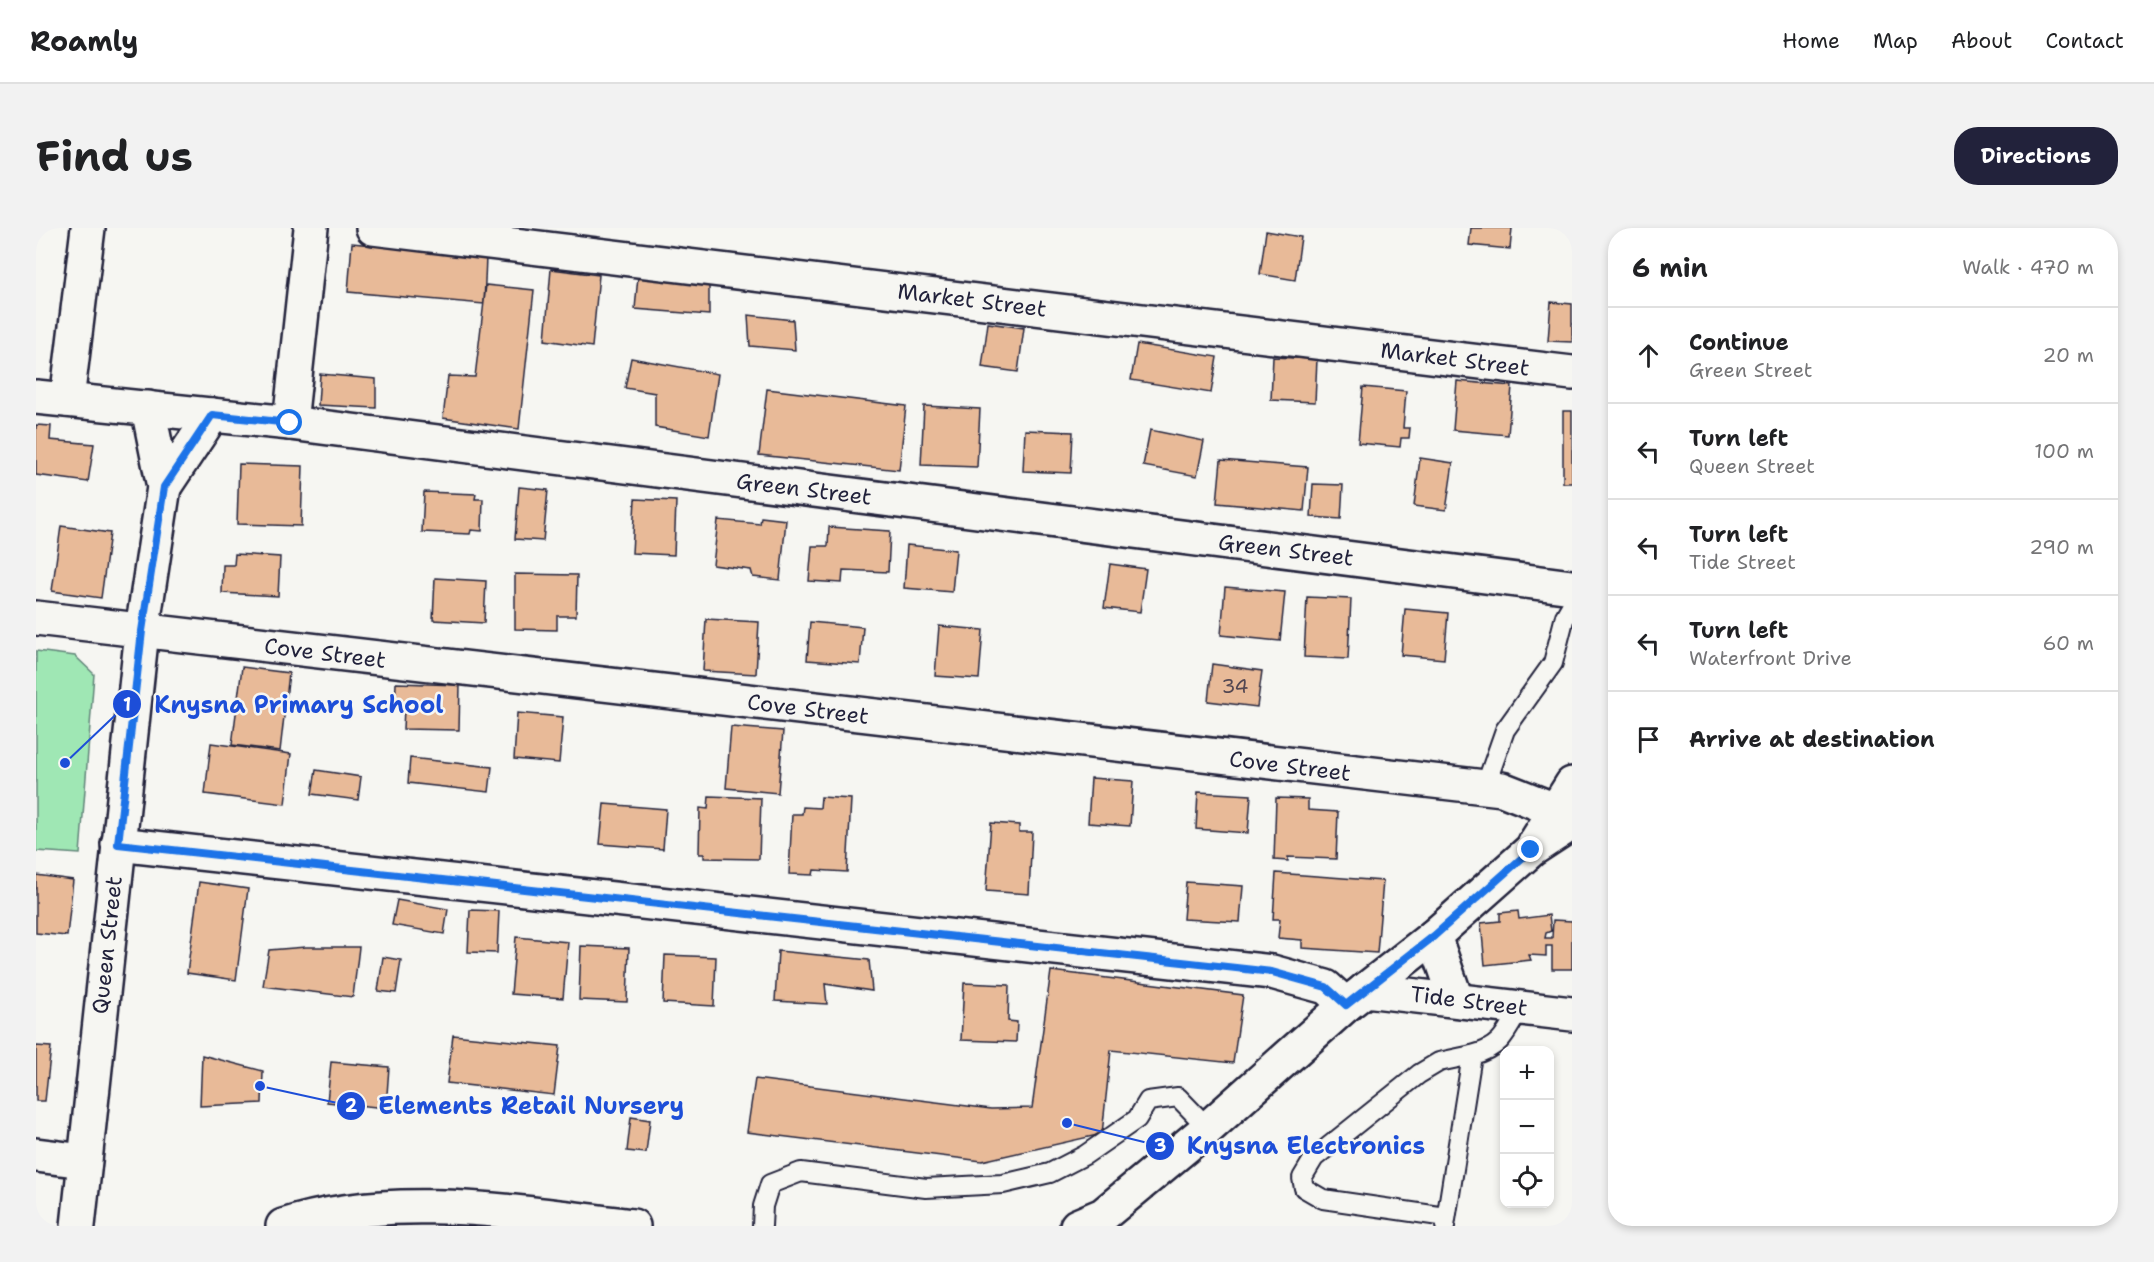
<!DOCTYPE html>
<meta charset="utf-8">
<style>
:root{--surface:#fff;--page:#f2f2f2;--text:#202124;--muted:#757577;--line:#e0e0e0;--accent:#22223b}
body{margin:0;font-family:"Shantell Sans",sans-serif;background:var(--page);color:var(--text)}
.controls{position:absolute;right:18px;bottom:18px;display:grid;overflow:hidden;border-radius:12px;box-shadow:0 3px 9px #0003}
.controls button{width:54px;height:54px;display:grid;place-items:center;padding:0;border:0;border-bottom:2px solid var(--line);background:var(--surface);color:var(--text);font:30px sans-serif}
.stop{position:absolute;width:18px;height:18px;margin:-14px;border:4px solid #1a73e8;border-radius:50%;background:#fff}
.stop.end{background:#1a73e8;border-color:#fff;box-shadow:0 2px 6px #0008}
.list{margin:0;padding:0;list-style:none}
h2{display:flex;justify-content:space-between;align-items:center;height:78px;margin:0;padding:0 24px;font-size:26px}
h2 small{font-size:20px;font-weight:400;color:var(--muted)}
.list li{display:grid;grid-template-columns:39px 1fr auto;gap:18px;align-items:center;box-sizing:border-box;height:96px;padding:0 24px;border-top:2px solid var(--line)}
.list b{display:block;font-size:22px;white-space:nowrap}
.list p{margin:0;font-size:20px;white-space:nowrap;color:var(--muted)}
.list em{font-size:20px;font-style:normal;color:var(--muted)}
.icon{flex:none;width:33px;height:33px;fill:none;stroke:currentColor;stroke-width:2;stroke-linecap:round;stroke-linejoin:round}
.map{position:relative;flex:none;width:1536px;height:998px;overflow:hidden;border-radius:24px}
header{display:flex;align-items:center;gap:36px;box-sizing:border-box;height:84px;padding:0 30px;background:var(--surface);border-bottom:2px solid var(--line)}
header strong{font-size:28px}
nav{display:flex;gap:33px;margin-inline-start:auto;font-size:21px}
.intro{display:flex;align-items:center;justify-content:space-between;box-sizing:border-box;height:144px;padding:0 36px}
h1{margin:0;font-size:42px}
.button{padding:15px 27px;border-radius:24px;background:var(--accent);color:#fff;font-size:21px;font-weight:700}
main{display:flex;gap:36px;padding:0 36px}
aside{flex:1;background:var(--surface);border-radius:24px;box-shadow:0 3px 9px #0003}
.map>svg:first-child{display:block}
.green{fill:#9fe7b4;stroke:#608478;stroke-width:1.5}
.building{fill:#e8ba98;stroke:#22223b;stroke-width:1.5}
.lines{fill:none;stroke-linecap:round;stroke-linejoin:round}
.service-casing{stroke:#22223b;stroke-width:22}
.minor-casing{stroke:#22223b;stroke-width:38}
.tertiary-casing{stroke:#22223b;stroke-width:38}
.service{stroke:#f6f6f2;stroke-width:18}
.minor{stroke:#f6f6f2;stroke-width:33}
.tertiary{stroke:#f6f6f2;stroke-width:33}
.route{stroke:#1a73e8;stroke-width:8}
.labels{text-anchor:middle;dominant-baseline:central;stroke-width:5;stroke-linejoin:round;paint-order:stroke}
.number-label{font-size:20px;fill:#544852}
.street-label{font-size:22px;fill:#22223b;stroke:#f6f6f2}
.leader{fill:none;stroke:#1d4ed8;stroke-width:2}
.callout-dot{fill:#1d4ed8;stroke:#f6f6f2;stroke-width:2}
.mark-label{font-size:18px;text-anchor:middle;font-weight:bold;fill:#fff}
.callout-label{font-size:24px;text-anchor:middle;font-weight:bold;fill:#1d4ed8;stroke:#f6f6f2;stroke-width:5;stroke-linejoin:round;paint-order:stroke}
</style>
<header>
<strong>Roamly</strong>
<nav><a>Home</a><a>Map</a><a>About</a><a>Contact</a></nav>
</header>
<div class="intro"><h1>Find us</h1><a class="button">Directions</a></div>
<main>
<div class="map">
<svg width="1536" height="998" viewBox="0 0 1536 998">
<rect width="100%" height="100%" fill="#f6f6f2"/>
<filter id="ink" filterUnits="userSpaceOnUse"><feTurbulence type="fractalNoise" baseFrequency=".0167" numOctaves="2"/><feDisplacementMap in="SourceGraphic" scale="12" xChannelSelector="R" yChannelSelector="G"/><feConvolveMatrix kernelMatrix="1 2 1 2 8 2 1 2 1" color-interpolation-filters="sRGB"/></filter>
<g filter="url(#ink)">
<!-- green -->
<polygon class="green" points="0,423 39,428 58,446 44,626 0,623"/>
<!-- building -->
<g class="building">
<polygon points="1435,0 1476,0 1474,21 1433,17"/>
<polygon points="1230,3 1265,9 1259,52 1224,46"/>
<polygon points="316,15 450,29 448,76 312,64"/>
<polygon points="515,41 563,47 556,119 509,112"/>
<polygon points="602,48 673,56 673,87 599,81"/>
<polygon points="450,57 498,62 483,201 407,190 412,148 439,149"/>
<polygon points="1515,74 1536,76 1536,114 1512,113"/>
<polygon points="712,87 757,92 759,122 714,118"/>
<polygon points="952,95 988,100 982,144 946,139"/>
<polygon points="1101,116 1181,129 1175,165 1095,152"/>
<polygon points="1237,129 1281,131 1279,174 1235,172"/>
<polygon points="595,130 682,146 673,208 619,199 619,165 589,160"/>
<polygon points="284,146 340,151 340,180 282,177"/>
<polygon points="1421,153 1476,158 1472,207 1417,202"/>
<polygon points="1327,159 1370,163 1367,200 1374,200 1373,210 1365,210 1364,219 1322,215"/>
<polygon points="731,161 870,178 863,242 723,227"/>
<polygon points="888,178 944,181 941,239 885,237"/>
<rect x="1527" y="183" width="9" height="72"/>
<polygon points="0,197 15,198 14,212 58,216 52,254 0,247"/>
<polygon points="989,202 1037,204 1035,245 987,243"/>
<polygon points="1114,202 1168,213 1161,248 1107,238"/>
<polygon points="1384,230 1417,235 1410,282 1378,278"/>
<polygon points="1185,232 1272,239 1268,283 1181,275"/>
<polygon points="203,236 267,238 265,298 201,296"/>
<polygon points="1277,256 1307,257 1305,291 1275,289"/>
<polygon points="483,259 512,262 507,313 479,311"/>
<polygon points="388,264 440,266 439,271 447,271 446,303 435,302 434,306 386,304"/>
<polygon points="599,271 640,273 638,327 596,325"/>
<polygon points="725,289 750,292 744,352 717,349 715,342 677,337 682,292 724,296"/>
<polygon points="25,298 74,305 65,370 16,363"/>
<polygon points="793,299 854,303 852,344 807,342 806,355 773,353 776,318 792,318"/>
<polygon points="871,317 920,322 916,364 868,360"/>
<polygon points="199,326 244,329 242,368 186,365 187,337 198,337"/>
<polygon points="1074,336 1110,341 1104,384 1068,380"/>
<polygon points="479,346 541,347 540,388 521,388 521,402 479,401"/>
<polygon points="399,350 450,353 448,395 397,392"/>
<polygon points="1189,359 1249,364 1244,413 1185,407"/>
<polygon points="1271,369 1315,371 1312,431 1268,429"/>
<polygon points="1369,381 1412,385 1408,431 1365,427"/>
<polygon points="670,391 723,394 720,446 667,443"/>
<polygon points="774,394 827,399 824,436 771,432"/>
<polygon points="903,398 947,402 943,451 899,448"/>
<polygon points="1176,436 1226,443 1221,479 1172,473"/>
<polygon points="206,439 253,445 244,523 196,517"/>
<polygon points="360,455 424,457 423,502 367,501 368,480 359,480"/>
<polygon points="481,485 527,489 523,535 478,531"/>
<polygon points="695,499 747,503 742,565 690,560"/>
<polygon points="175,515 255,526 249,576 169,566"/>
<polygon points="374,530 456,539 453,564 372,555"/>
<polygon points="280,542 325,549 322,572 276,566"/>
<polygon points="1055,550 1097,553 1094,598 1052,595"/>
<polygon points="1162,564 1215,567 1212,605 1160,601"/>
<polygon points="673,568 725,570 723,631 668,630 668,626 663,626 664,580 672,581"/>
<polygon points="785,569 815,571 811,644 778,642 777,647 753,646 756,586 766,586 767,579 784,580"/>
<polygon points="1240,570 1272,571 1272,582 1302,584 1300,631 1252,629 1252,633 1238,632"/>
<polygon points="568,576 630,581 627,621 564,616"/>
<polygon points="955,595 983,597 983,604 996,604 993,666 950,663"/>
<polygon points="1240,645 1347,653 1341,725 1266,720 1266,712 1242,710 1244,691 1237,691"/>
<polygon points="0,647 37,652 31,708 0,705"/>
<polygon points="163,654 212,661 200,752 151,745"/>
<polygon points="1150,654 1207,658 1204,694 1147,691"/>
<polygon points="361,672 412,681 408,706 356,697"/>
<polygon points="434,682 463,683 461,725 432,724"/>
<polygon points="1482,683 1483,691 1513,687 1515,703 1510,705 1509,710 1516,710 1517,692 1536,693 1536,741 1516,741 1516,718 1510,718 1510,728 1493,727 1495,732 1449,737 1445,695 1464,693 1464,685"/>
<polygon points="480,709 532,714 527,770 475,766"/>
<polygon points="545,718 593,720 591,774 543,772"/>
<polygon points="270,719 323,719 317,769 227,758 233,722"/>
<polygon points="742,723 833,732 836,763 789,756 791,776 739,773"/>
<polygon points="629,727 680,729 678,778 627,775"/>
<polygon points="347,729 365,732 360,765 342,763"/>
<polygon points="1015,743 1207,767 1197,835 1075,822 1066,906 946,933 711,904 719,851 955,881 996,880"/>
<polygon points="928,755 973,757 972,793 981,794 980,814 925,812"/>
<polygon points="417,807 524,818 518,867 411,855"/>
<polygon points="0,818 15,819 9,873 0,873"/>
<polygon points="166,827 227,843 226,875 164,878"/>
<polygon points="295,834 353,839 350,880 291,874"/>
<polygon points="595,889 614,892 610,925 591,923"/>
</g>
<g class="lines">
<defs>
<g id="service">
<polyline points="1449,559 1469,502 1517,435 1529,388 1536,376"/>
<polyline points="1410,989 1287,971 1268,960 1266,950 1278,930 1383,846 1403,834 1436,827"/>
<polyline points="726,998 727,978 734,956 765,944 890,960 967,956 1014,945 1049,927 1101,891 1112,873 1142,869 1172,900"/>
<path d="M1409 998 1436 827C1465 820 1470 805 1484 780"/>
</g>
<g id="minor">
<polyline points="337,0 1536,145"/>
<polyline points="0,169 254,195 1536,359"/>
<polyline points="31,172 52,0"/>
<polyline points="254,195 275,0"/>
<polyline points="128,259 176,187"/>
<polyline points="0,390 1466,561 1519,582 1535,595"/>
<polyline points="82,616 1236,744 1290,759 1310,777"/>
<polyline points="1329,762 1536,786"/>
<polyline points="0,927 48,933"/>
<polyline points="42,998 106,403 128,259 112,180"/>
</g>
<g id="tertiary">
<polyline points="1499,615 1536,556"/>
<polyline points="1398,708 1420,771"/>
<path d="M247 998C356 962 485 985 597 998"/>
<polyline points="1041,998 1067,987 1172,900 1310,777 1398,708 1495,622 1536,595"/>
</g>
</defs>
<!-- service casing -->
<use href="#service" class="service-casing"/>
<!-- minor casing -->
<use href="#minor" class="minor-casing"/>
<!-- tertiary casing -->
<use href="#tertiary" class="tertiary-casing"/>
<!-- service -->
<use href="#service" class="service"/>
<!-- minor -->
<use href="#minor" class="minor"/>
<!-- tertiary -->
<use href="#tertiary" class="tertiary"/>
</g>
</g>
<g class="lines" filter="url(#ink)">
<!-- route -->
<polyline class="route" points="254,195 176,187 128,259 106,403 82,616 1236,744 1290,759 1310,777 1398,708 1495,622"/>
</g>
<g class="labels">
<!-- number labels -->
<g class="number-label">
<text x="1199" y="458">34</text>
</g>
<!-- street labels -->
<g class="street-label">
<text transform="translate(936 72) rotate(7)">Market Street</text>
<text transform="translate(1419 131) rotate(7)">Market Street</text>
<text transform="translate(768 261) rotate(7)">Green Street</text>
<text transform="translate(1250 322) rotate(7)">Green Street</text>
<text transform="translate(289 425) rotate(7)">Cove Street</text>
<text transform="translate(772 481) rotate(7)">Cove Street</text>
<text transform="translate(1254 538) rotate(7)">Cove Street</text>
<text transform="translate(71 717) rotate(-84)">Queen Street</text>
<text transform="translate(1433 773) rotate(7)">Tide Street</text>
</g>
</g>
<!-- callouts -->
<path class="leader" d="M29 535L91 476M224 858L315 878M1031 895L1124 918"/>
<g class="callout-dot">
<circle cx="29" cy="535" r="6"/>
<circle cx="224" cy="858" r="6"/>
<circle cx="1031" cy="895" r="6"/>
<circle cx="91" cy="476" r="15"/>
<circle cx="315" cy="878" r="15"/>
<circle cx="1124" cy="918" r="15"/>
</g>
<g class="mark-label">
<text x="91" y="483">1</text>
<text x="315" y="884">2</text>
<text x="1124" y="924">3</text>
</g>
<g class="callout-label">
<text x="263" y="485">Knysna Primary School</text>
<text x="495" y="886">Elements Retail Nursery</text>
<text x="1270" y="926">Knysna Electronics</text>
</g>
</svg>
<div class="controls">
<button>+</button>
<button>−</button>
<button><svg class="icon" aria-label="locate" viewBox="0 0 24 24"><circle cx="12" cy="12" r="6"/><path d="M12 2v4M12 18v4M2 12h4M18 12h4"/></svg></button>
</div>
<div class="stop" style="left:254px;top:195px"></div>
<div class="stop end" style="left:1495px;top:622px"></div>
</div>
<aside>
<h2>6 min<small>Walk · 470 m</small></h2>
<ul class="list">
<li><svg class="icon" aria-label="ahead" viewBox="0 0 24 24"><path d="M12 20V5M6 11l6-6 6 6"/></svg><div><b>Continue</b><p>Green Street</p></div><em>20 m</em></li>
<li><svg class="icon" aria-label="left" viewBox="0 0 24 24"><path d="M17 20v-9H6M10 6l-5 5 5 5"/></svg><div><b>Turn left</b><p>Queen Street</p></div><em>100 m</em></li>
<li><svg class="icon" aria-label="left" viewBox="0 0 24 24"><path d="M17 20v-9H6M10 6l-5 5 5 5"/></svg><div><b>Turn left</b><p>Tide Street</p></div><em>290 m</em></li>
<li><svg class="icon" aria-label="left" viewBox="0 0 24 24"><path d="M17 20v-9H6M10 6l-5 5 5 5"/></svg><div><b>Turn left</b><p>Waterfront Drive</p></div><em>60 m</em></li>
<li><svg class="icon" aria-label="arrive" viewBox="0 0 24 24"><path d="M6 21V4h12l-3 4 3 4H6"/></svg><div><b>Arrive at destination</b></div></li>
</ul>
</aside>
</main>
